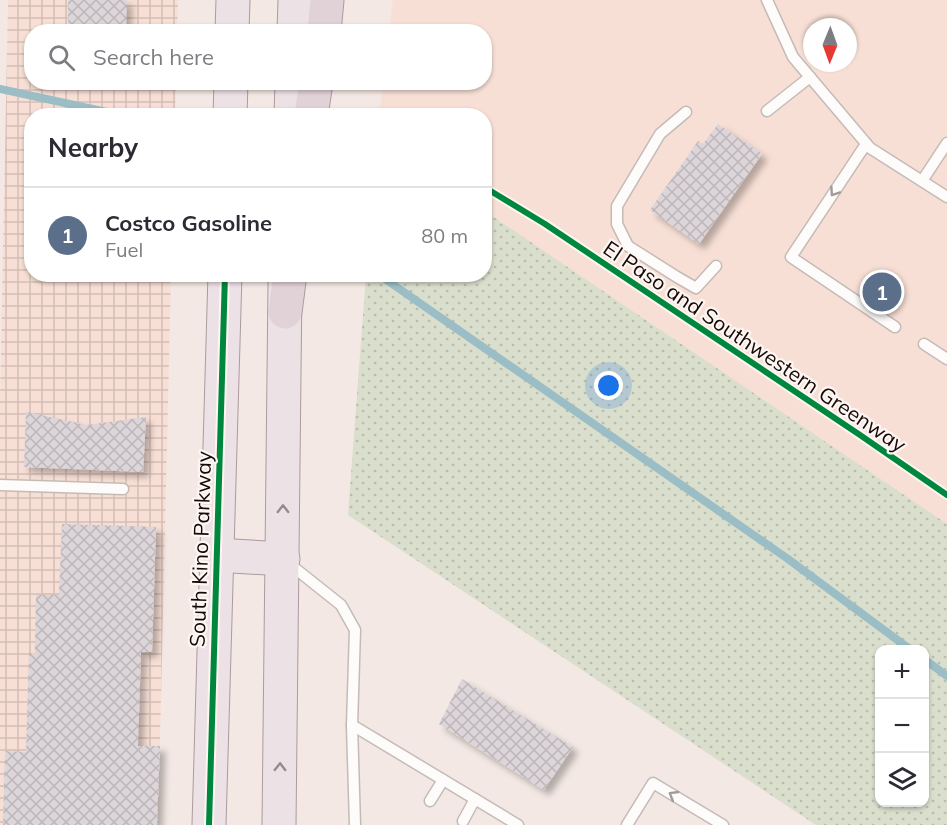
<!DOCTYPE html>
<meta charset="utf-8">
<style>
:root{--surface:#fff;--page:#f7f7f7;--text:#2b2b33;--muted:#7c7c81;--line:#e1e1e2;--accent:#625753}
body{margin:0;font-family:Mulish,sans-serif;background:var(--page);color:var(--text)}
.controls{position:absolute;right:18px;bottom:18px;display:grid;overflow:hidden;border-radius:12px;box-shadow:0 2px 4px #0004}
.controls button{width:54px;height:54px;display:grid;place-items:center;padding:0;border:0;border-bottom:2px solid var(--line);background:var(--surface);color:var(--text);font:30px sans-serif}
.compass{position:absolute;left:803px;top:18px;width:54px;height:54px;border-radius:50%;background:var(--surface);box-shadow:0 2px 4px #0004;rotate:181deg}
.you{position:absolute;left:609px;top:386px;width:21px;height:21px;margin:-15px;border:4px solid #fff;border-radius:50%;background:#1a73e8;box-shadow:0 0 0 9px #1a73e833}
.badge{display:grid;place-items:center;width:39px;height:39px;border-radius:50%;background:var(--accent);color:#fff;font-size:20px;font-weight:700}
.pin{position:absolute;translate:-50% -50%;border:3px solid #fff;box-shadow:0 2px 6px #0006}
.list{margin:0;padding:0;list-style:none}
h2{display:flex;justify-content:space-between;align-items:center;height:78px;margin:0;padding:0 24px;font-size:26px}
h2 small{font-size:20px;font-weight:400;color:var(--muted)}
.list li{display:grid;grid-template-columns:39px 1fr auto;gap:18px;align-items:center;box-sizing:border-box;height:96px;padding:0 24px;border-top:2px solid var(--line)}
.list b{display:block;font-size:22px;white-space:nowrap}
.list p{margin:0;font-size:20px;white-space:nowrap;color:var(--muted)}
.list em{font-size:20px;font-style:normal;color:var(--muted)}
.icon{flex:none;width:33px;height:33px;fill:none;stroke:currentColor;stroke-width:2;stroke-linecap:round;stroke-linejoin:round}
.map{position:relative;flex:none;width:947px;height:825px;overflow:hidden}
.search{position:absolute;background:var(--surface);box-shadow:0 2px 4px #0004;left:24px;top:24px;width:468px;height:66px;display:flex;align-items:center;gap:15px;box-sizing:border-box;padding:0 21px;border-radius:24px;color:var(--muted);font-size:22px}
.panel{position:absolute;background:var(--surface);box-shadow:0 2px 4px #0004;left:24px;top:108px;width:468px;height:174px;border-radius:24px}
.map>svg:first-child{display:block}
.built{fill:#f7dfd5;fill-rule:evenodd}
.industrial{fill:url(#industrial-grid)}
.park{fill:url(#park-dots);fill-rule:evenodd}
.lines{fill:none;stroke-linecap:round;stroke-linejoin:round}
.stream{stroke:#9abdc6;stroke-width:8}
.building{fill:url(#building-cross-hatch);filter:url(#shadow)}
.lane-casing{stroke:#c5bbb6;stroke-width:13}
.primary-casing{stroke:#ad9a9e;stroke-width:35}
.highway-casing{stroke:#ad9a9e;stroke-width:35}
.lane{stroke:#fdfcfb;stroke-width:10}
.primary{stroke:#ece2e6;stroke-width:33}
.highway{stroke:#e0d2d7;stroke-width:33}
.cycleway-casing{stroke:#fdf6f3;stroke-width:10}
.cycleway{stroke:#00873e;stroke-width:6}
.oneway{stroke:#a09b99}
.oneway2{stroke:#968b8c}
.labels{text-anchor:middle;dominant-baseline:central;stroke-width:4.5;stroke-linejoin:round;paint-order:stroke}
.street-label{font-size:21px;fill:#140905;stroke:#fdf6f3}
</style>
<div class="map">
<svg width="947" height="825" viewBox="0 0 947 825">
<defs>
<pattern id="industrial-grid" width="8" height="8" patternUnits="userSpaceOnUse" patternTransform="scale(1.5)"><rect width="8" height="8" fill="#f7dfd5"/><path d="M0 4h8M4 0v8" fill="none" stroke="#d3beb5"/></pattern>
<pattern id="park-dots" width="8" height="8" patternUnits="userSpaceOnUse" patternTransform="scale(1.5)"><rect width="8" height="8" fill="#dadecc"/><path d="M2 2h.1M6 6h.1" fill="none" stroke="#babdae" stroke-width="1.8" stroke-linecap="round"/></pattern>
<pattern id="building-cross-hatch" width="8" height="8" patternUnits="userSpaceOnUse" patternTransform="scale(1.5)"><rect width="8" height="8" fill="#dcd5d9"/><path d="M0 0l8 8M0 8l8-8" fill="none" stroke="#bcb6b9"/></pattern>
<filter id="shadow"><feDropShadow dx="5.5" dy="5.5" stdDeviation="3" flood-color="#0004"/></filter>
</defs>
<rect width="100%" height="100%" fill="#f3e8e3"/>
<!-- built -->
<path class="built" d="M393 0H947V524L485 211 484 116H379L383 83 484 82V32L389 31ZM812 27H848V63H812Z"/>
<!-- industrial -->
<polygon class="industrial" points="8,0 178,0 177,31 32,32 32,82 176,83 175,115 32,116 32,274 171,275 158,825 0,825 0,400"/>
<!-- park -->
<path class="park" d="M485 211 947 524V825H816L348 515 366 275 484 274ZM880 650H924V802H880Z"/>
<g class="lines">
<!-- stream -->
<g class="stream">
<polyline points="0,89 125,116"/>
<polyline points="378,274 788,559 911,650"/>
<polyline points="924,659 947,676"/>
</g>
</g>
<!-- building -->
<g class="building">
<polygon points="68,0 127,0 126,32 68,32"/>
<polygon points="718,124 762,154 699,244 650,210 698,141 703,144"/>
<polygon points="26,412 87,425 146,417 143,472 24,467"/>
<polygon points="62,524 156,527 152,652 141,652 138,746 160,746 157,825 3,825 5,751 26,752 29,653 35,653 36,595 59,595"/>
<polygon points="462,679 573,747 544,790 439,724"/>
</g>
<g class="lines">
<defs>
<g id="lane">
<polyline points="767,0 793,57 870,148 947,197"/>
<polyline points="767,111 810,77"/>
<polyline points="686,112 660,134 617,206 617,224 628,246 677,277 696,288 716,266"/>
<polyline points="866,144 791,257 895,327"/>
<polyline points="922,181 947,143"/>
<polyline points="924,344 947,359"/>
<polyline points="0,485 123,489"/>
<polyline points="287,562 341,605 355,630 352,725 518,825"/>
<polyline points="352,725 355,825"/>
<polyline points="430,801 443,780"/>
<polyline points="463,821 475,799"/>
<polyline points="627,825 653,783 723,825"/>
</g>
<g id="primary">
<polyline points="232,32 233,0"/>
<polyline points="294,32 295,0"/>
<polyline points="230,116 231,82"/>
<polyline points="291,116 292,82"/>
<polyline points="216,555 283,559"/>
<polyline points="209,825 225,274"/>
<polyline points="279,825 285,284"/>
</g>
<g id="highway">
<polyline points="324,32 327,0"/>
<polyline points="311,116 316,82"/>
<polyline points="285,312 290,274"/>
</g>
</defs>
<!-- lane casing -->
<use href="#lane" class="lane-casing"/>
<!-- primary casing -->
<use href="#primary" class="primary-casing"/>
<!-- highway casing -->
<use href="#highway" class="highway-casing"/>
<!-- lane -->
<use href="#lane" class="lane"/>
<!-- primary -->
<use href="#primary" class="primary"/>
<!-- highway -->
<use href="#highway" class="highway"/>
<defs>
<g id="cycleway">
<polyline points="484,187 545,224 860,435 947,495"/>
<polyline points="209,825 225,274"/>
</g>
</defs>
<!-- cycleway casing -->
<use href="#cycleway" class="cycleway-casing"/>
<!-- cycleway -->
<use href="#cycleway" class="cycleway"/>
</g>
<!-- one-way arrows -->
<defs><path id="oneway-chevron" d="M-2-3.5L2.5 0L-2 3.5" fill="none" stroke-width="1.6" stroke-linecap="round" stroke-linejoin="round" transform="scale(1.5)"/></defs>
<g class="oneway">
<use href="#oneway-chevron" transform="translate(834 192) rotate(124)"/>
<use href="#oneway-chevron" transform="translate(673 795) rotate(-149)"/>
</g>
<g class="oneway2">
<use href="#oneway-chevron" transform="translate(283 509) rotate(-90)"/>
<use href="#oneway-chevron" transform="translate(280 767) rotate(-89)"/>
</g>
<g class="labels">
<!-- street labels -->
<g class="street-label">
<text transform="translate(755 346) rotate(34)">El Paso and Southwestern Greenway</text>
<text transform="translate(200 549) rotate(-88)">South Kino Parkway</text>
</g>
</g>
</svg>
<div class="controls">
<button>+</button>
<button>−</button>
<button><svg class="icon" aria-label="layers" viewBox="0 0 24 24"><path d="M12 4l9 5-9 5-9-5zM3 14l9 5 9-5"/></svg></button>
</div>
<svg class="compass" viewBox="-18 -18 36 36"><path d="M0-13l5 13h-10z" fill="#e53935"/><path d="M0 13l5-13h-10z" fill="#7c7c81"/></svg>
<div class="you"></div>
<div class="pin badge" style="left:882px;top:292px;background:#5c6f8a">1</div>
<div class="search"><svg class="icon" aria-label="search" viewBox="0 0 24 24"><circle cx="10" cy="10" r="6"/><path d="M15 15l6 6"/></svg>Search here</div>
<section class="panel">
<h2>Nearby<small></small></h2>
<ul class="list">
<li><span class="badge" style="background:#5c6f8a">1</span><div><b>Costco Gasoline</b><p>Fuel</p></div><em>80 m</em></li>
</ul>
</section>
</div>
